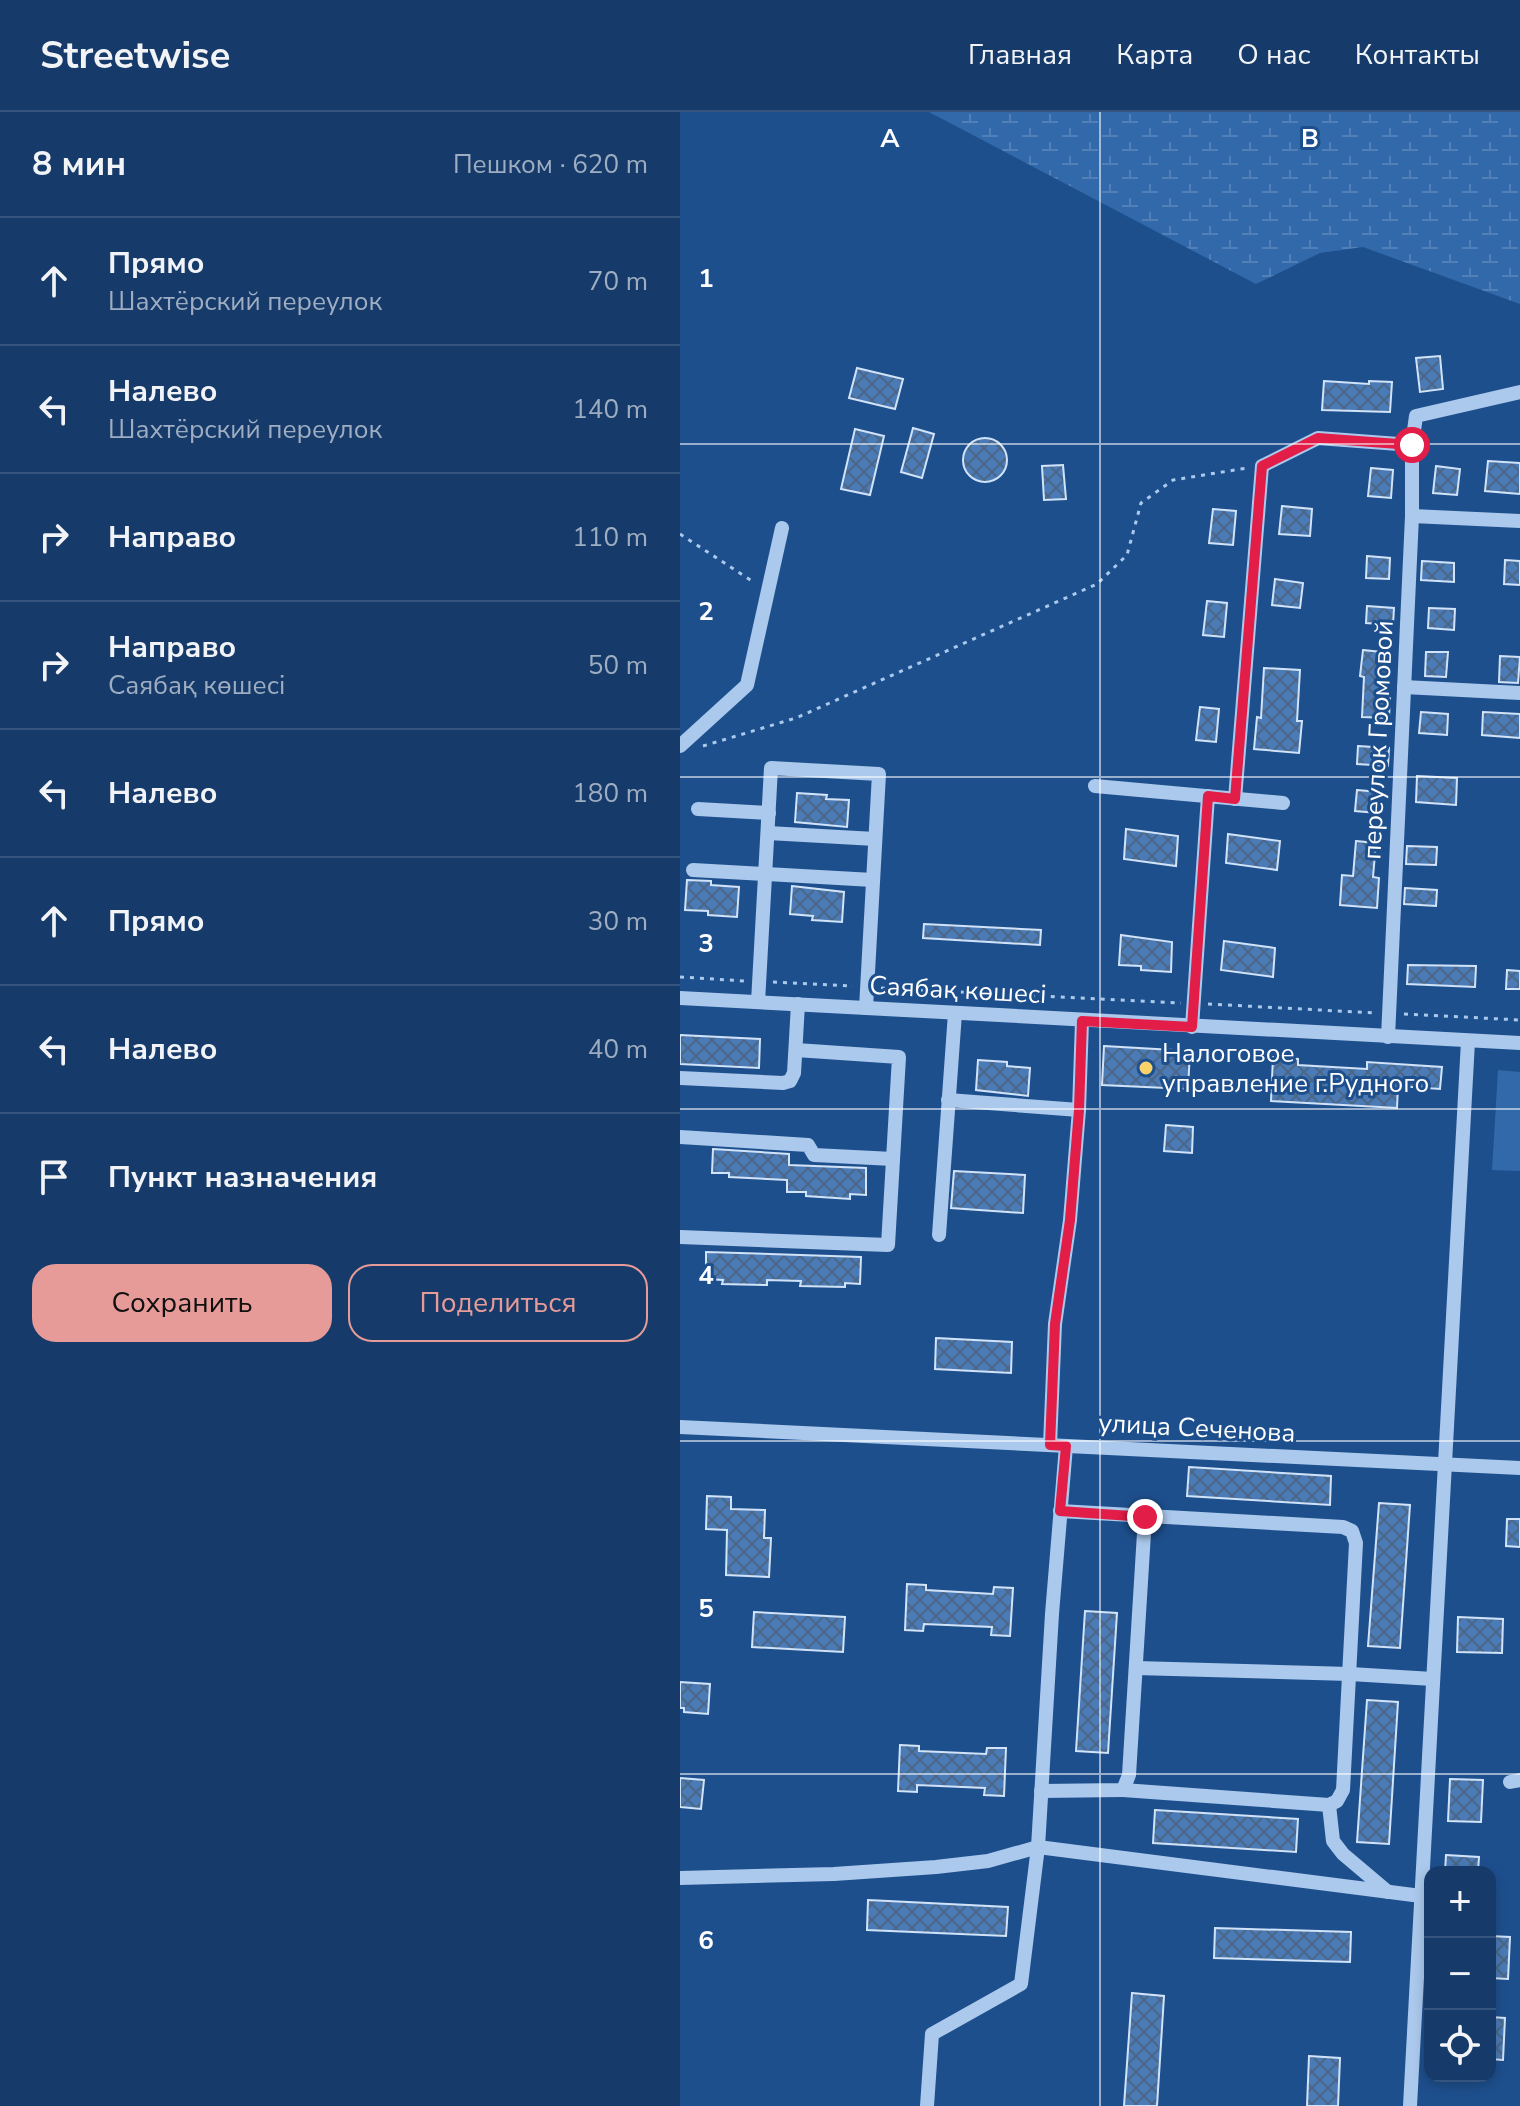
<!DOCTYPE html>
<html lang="ru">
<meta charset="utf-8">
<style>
:root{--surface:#163b6a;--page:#1f4270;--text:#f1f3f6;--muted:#9eadc1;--line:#35557e;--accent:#e69b98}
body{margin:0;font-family:"Nunito Sans",sans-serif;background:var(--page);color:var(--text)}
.controls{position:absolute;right:24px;bottom:24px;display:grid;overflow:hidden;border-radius:16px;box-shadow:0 4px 12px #0003}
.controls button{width:72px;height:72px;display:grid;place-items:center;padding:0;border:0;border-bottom:2px solid var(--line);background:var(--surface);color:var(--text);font:40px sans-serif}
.stop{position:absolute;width:24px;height:24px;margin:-18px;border:6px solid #e11d48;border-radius:50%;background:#fff}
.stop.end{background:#e11d48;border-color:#fff;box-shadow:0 2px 8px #0008}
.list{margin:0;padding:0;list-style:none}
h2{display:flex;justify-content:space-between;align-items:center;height:104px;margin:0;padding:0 32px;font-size:34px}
h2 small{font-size:26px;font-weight:400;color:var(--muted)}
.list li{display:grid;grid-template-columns:52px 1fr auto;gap:24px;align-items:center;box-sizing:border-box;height:128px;padding:0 32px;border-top:2px solid var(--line)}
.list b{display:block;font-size:30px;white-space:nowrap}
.list p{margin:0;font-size:26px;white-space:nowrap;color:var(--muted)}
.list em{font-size:26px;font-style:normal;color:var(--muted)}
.actions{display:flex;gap:16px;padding:24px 32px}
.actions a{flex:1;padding:18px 0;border:2px solid var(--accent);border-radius:24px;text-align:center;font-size:28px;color:var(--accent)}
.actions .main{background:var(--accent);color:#111}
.icon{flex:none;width:44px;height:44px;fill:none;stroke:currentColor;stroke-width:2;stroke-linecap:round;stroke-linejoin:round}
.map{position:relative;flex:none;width:840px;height:1994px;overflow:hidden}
header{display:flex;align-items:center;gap:48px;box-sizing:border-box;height:112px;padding:0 40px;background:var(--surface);border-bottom:2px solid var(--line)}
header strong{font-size:38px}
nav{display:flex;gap:44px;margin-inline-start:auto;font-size:28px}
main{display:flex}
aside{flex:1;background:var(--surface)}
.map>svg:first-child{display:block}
.wetland{fill:url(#wetland-marsh)}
.green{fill:#3169aa}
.building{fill:url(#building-cross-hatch);stroke:#d1e3f9;stroke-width:2}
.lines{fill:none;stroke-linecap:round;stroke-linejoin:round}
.path{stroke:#abc9ec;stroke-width:3;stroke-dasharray:4 6;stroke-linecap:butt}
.minor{stroke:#abc9ec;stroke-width:14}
.route{stroke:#e11d48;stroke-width:10}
.grid{fill:none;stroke:#fff;stroke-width:2;stroke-opacity:0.55}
.poi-dot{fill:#fbd16a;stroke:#1e4f8d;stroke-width:3}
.labels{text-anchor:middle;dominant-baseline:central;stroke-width:6;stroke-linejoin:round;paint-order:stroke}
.street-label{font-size:26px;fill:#fff;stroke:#1e4f8d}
.poi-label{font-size:26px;fill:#fff;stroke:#1e4f8d;text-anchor:start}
.grid-label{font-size:26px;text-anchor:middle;font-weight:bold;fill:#fff;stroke:#1e4f8d;stroke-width:6;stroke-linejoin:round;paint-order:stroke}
</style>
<header>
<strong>Streetwise</strong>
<nav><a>Главная</a><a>Карта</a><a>О нас</a><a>Контакты</a></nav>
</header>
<main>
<aside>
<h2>8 мин<small>Пешком · 620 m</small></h2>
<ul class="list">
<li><svg class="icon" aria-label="ahead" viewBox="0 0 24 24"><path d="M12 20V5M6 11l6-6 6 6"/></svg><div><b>Прямо</b><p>Шахтёрский переулок</p></div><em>70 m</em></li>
<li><svg class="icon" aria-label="left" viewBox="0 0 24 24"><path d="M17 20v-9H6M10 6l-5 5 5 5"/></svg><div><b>Налево</b><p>Шахтёрский переулок</p></div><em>140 m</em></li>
<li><svg class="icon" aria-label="right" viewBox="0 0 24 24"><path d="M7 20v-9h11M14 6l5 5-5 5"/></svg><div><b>Направо</b></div><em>110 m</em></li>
<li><svg class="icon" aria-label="right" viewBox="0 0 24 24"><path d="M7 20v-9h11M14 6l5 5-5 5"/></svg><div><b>Направо</b><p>Саябақ көшесі</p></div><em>50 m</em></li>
<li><svg class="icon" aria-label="left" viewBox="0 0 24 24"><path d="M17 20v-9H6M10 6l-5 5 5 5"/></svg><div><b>Налево</b></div><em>180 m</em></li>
<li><svg class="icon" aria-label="ahead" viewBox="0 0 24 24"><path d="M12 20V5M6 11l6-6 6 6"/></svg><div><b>Прямо</b></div><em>30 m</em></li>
<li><svg class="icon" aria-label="left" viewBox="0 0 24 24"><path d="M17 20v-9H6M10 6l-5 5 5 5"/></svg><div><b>Налево</b></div><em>40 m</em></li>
<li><svg class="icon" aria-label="arrive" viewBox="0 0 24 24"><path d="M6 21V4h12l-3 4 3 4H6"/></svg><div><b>Пункт назначения</b></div></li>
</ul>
<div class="actions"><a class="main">Сохранить</a><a>Поделиться</a></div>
</aside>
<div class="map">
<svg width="840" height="1994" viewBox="0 0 840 1994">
<defs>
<pattern id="wetland-marsh" width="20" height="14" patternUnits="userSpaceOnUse" patternTransform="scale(2)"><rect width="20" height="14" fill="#3169aa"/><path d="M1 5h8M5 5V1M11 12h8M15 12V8" fill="none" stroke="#5080b7"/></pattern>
<pattern id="building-cross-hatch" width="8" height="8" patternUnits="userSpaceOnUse" patternTransform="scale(2)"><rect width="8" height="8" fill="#4a7bb6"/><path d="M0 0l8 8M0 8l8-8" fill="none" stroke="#4b6686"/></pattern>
</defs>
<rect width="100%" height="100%" fill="#1e4f8d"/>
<!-- wetland -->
<polygon class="wetland" points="249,0 840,0 840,192 683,135 640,141 576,172"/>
<!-- green -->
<polygon class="green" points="818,958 840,960 840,1059 812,1058"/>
<!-- building -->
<g class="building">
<polygon points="760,244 763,277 740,280 736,246"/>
<polygon points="177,256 223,267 215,297 169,286"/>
<polygon points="644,269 689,272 689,269 712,270 710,300 642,298"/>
<polygon points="233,316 254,322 242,366 221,360"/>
<polygon points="175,317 204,324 190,383 161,377"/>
<circle cx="305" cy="348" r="22"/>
<polygon points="808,349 840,351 840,382 805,379"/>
<polygon points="383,353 386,387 364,388 362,354"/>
<polygon points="756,354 780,357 777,383 753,381"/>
<polygon points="691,356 713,358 711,386 688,384"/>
<polygon points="602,394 632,397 630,424 599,422"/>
<polygon points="533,397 556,399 553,433 529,431"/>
<polygon points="687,444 710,446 709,467 686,466"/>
<polygon points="825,448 840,449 840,473 824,472"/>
<polygon points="742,449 774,451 774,470 741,468"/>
<polygon points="595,467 623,471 620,496 592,493"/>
<polygon points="527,489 547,491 544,525 523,523"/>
<polygon points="687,494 714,496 713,513 686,511"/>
<polygon points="749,496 775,497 774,518 748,516"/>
<polygon points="683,538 711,541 705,585 710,585 709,606 682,605 684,565 680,564"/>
<polygon points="746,540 768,540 766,565 745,564"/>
<polygon points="820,544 840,545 838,571 819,570"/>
<polygon points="584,556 620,558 617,609 622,609 619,641 574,637 577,605 581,606"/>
<polygon points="520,595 539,597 536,630 516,628"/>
<polygon points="741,600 768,602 767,623 739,621"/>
<polygon points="803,600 840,602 840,626 802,623"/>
<polygon points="678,634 709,636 708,654 677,652"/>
<polygon points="737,664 777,666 776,693 736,690"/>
<polygon points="677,678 699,680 697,701 675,699"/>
<polygon points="117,681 147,683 146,687 169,688 167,715 115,710"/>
<polygon points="446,717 498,724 496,754 444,747"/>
<polygon points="548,722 600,729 597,758 546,751"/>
<polygon points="676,729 696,731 693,765 699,766 697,796 660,793 662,763 673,764"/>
<polygon points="727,734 757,735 756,753 726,752"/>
<polygon points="7,768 31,769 31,773 59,775 57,805 28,803 28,799 5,798"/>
<polygon points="112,774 164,780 162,810 132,808 133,804 110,802"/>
<polygon points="725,776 757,778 756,794 724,792"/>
<polygon points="244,812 361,818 360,833 243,826"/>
<polygon points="441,823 492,830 491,860 461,858 461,854 439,853"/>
<polygon points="544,829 595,836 593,865 541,858"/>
<polygon points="728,853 796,854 795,875 727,872"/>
<polygon points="827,858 840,859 840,877 826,877"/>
<polygon points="0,923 80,927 79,956 0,952"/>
<polygon points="424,934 510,939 508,977 422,973"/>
<polygon points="593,945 618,947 618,953 687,957 687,950 762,955 760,977 718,974 717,996 591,989"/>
<polygon points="298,948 327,950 327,954 350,956 348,984 296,978"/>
<polygon points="486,1013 513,1015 512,1041 484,1039"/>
<polygon points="33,1037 109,1042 109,1053 186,1056 186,1083 170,1082 170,1087 126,1084 126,1080 107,1080 107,1068 49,1065 49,1061 32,1061"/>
<polygon points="274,1059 345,1063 343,1101 271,1096"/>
<polygon points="26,1140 181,1145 180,1172 165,1171 165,1175 120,1174 121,1169 87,1168 87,1173 42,1172 43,1168 26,1167"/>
<polygon points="256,1226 332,1230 331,1261 255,1257"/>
<polygon points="509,1355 651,1364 650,1393 507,1384"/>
<polygon points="27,1384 51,1385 51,1397 85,1398 84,1426 91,1426 89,1465 46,1463 47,1418 26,1417"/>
<polygon points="699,1391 730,1393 720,1536 688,1534"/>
<polygon points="827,1407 840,1407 840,1435 826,1434"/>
<polygon points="227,1472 246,1473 246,1478 313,1482 314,1475 333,1476 330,1524 311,1523 312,1515 244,1512 243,1519 225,1518"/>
<polygon points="405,1499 437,1501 428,1641 396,1639"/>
<polygon points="74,1500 165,1505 163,1540 72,1535"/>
<polygon points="778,1505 823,1507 822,1541 777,1540"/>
<polygon points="0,1570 30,1572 28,1602 4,1600 4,1596 0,1596"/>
<polygon points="687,1588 718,1590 709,1732 677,1730"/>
<polygon points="220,1633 239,1634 239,1639 306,1642 307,1636 326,1636 324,1684 304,1683 305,1676 237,1673 237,1680 218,1679"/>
<polygon points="0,1666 24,1668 21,1697 0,1695"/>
<polygon points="770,1667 803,1668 801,1710 768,1709"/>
<polygon points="475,1698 618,1707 616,1740 473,1731"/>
<polygon points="766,1743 799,1745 798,1760 765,1760"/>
<polygon points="188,1788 328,1795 326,1824 187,1818"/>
<polygon points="535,1816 671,1820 670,1850 534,1846"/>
<polygon points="810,1824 830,1825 828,1867 810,1866"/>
<polygon points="452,1881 484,1884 477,1994 444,1994"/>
<polygon points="810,1905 825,1906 823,1948 810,1947"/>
<polygon points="629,1944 660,1946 658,1994 627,1994"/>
</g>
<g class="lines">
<!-- path -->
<g class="path">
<polyline points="0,422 75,471"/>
<polyline points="23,634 116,606 417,472 447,443 461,391 493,368 567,356"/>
<polyline points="0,865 65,869"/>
<polyline points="93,870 173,874"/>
<polyline points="201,876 501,891"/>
<polyline points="528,892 696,901"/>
<polyline points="724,902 840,908"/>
</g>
<!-- minor -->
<g class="minor">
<polyline points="732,404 840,409"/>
<polyline points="724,575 840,581"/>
<polyline points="0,634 67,573 102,416"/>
<polyline points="415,674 603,691"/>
<polyline points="555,687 582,354 638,326 732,333"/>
<polyline points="18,697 89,701"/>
<polyline points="88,721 195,727"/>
<polyline points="13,758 193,768"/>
<polyline points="0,886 840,931"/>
<polyline points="78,890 91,656 199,662 186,896"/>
<polyline points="512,915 528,684"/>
<polyline points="708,925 732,404 732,333 736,304 840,280"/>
<polyline points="0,966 103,971 110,969 114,961 118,892"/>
<polyline points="268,988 399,998"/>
<polyline points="0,1025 128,1033 134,1043 213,1047"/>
<polyline points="259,1123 275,901"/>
<polyline points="0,1125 208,1133 219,945 116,938"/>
<polyline points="0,1315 840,1356"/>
<polyline points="370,1333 375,1212 390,1108 399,998 402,909"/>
<polyline points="380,1399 663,1415 672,1419 676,1431 663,1678 657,1689 649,1693 443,1678"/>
<polyline points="456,1556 670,1562 753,1567"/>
<polyline points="830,1670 840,1668"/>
<polyline points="361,1679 443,1678 449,1663 465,1405"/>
<polyline points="649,1693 653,1729 663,1742 708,1780"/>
<polyline points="0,1766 154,1762 256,1755 308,1749 358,1735 741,1784"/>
<polyline points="247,1994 252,1922 341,1872 358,1735 372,1502 386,1334"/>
<polyline points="730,1994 788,929"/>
</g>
</g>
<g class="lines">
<!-- route -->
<polyline class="route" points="465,1405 380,1399 386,1334 370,1333 375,1212 390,1108 399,998 402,909 512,915 528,684 555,687 582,354 638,326 732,333"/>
</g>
<!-- grid -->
<path class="grid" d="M420 0V1994M0 332H840M0 665H840M0 997H840M0 1329H840M0 1662H840"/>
<!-- markers -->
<circle class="poi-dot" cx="466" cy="956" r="8"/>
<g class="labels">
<!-- street labels -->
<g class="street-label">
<text transform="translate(698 628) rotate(-87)">переулок Громовой</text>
<text transform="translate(278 878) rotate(3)">Саябақ көшесі</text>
<text transform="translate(517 1316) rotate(3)">улица Сеченова</text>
</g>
<!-- poi labels -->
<g class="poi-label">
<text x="482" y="941">Налоговое<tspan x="482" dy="30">управление г.Рудного</tspan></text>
</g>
</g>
<g class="grid-label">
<text x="210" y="35">A</text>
<text x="630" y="35">B</text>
<text x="26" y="175">1</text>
<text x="26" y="508">2</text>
<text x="26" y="840">3</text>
<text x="26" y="1172">4</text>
<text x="26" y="1505">5</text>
<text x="26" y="1837">6</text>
</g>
</svg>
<div class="controls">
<button>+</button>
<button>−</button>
<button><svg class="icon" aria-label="locate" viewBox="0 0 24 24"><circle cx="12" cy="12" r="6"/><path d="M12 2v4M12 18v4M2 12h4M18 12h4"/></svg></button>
</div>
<div class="stop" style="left:732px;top:333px"></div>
<div class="stop end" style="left:465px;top:1405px"></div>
</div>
</main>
